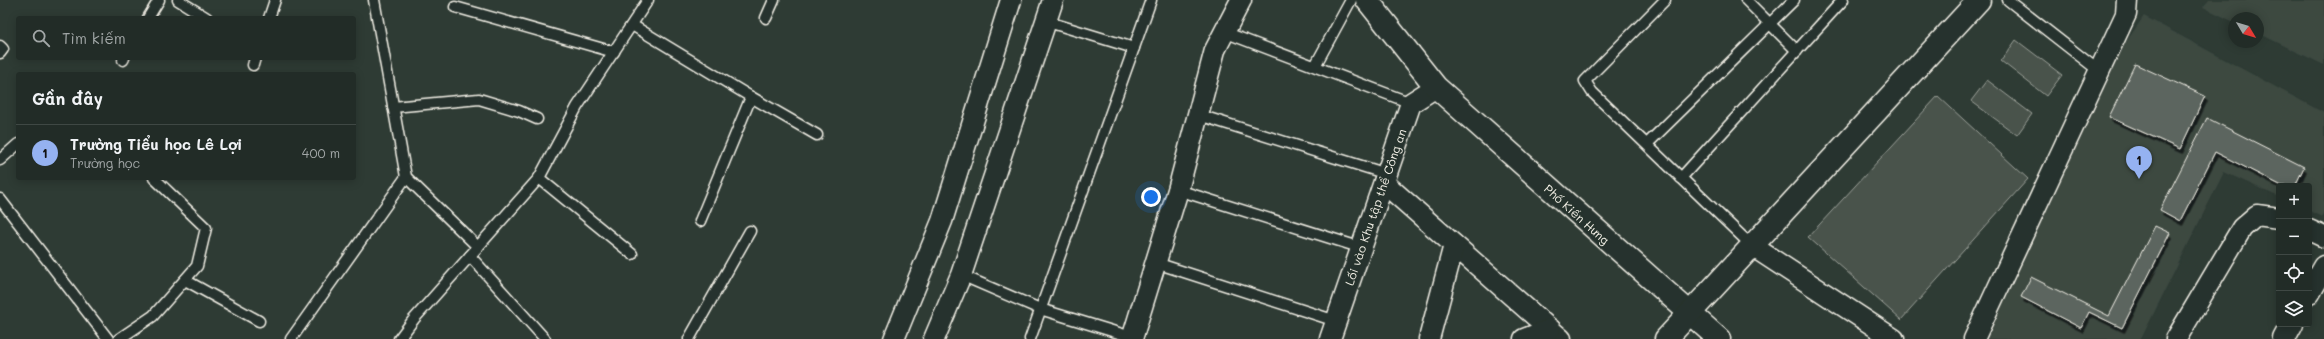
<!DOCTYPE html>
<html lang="vi">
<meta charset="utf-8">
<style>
:root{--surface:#222c27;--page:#2a342f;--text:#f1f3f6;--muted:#a2a7a7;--line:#3f4844;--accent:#95b2f1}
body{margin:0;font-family:Mali,sans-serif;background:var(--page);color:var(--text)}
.controls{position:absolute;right:12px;bottom:12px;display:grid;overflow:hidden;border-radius:4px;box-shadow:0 2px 10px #0003}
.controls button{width:36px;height:36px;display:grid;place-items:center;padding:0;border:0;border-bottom:1px solid var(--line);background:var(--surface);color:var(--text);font:20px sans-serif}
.compass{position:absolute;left:2228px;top:12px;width:36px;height:36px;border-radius:50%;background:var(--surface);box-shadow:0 2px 10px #0003;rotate:128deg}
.you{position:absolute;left:1151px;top:197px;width:14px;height:14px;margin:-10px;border:3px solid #fff;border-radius:50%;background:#1a73e8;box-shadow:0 0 0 6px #1a73e833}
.badge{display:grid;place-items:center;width:26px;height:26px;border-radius:50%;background:var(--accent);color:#111;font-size:13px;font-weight:700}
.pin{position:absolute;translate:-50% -33px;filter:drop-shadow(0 1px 2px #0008)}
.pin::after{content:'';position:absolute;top:21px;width:14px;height:12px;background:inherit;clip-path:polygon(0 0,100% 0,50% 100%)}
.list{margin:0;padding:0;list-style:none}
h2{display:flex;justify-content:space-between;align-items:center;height:52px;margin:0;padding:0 16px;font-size:17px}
h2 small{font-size:13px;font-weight:400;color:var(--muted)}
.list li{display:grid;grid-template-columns:26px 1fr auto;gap:12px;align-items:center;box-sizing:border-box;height:56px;padding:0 16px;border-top:1px solid var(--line)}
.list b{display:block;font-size:15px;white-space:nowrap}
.list p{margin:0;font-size:13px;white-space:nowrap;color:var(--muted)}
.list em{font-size:13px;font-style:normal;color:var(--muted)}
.icon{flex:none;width:22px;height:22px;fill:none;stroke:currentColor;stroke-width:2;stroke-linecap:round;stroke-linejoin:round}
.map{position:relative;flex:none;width:2324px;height:339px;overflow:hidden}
.search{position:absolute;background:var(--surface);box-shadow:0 2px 10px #0003;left:16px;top:16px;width:340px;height:44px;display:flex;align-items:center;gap:10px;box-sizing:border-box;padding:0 14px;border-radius:4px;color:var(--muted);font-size:15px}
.panel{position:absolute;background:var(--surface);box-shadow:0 2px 10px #0003;left:16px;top:72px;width:340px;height:108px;border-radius:4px}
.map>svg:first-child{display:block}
.built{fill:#3c4841}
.green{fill:#48524c;stroke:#9ea29a}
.building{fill:#5c655e;stroke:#f4f1e8;filter:url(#shadow)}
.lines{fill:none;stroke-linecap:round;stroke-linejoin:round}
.lane-casing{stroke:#f4f1e8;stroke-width:13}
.street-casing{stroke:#f4f1e8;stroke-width:23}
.secondary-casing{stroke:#f4f1e8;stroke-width:25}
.lane{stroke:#26332d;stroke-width:10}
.street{stroke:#26332d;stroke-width:20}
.secondary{stroke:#26332d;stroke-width:22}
.labels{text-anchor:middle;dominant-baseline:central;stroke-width:3.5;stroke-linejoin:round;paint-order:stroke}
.street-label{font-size:12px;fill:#f4f1e8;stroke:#26332d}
</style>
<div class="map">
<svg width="2324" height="339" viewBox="0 0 2324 339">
<defs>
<filter id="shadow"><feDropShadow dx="2.5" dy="4.5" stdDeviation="0" flood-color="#0009"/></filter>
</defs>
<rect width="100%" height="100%" fill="#2e3b34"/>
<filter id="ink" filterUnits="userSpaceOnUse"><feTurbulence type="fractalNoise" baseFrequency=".025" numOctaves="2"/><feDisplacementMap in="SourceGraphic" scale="8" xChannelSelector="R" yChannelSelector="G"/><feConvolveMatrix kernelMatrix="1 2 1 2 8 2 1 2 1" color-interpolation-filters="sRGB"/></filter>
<g filter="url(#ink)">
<!-- built -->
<g class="built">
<polygon points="2209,0 2324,0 2324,65 2258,33 2258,18 2234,18 2234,22 2203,7"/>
<polygon points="2144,16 2324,113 2324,212 2322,217 2309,211 2309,186 2279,186 2279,197 2224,172 2141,339 1985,339 2112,62"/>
</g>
<!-- green -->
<g class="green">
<polygon points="2016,40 2062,75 2046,96 2001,61"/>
<polygon points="1987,80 2032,114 2017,135 1971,101"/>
<polygon points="1938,96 2028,179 1901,320 1808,237"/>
</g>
<!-- building -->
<g class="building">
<polygon points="2135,64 2205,96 2180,149 2109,117"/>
<polygon points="2207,118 2304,167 2295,186 2282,186 2215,152 2180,221 2160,210"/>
<polygon points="2155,226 2170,233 2122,328 2089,312 2081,328 2021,297 2031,277 2109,316"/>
</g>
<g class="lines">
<defs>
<g id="lane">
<polyline points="178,0 207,18"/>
<polyline points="374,0 406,177 478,247"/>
<polyline points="1665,0 1585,81 1592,92 1752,246"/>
<polyline points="1746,0 1797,51"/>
<polyline points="2008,0 2099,71"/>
<polyline points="455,7 614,52"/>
<polyline points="148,18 159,0"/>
<polyline points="269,18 275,0"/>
<polyline points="766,18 774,0"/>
<polyline points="1045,21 1134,48"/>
<polyline points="632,25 751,97 700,221"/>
<polyline points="1224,32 1411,103"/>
<polyline points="0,46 3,49 0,53"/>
<polyline points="123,60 124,58"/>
<polyline points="253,65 255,58"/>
<polyline points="1315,66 1351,0"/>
<polyline points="751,97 817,135"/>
<polyline points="393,107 479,99 519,111 537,119"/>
<polyline points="1199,115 1387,174"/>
<polyline points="1647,144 1794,0"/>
<polyline points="0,160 18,144"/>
<polyline points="539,178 632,254"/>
<polyline points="1681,178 1843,0"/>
<polyline points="1178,190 1362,248"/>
<polyline points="0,199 108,339"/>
<polyline points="470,256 545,339"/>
<polyline points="1156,263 1336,321"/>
<polyline points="961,275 1040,309 1135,338"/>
<polyline points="185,280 259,321"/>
<polyline points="119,339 153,316 197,266 206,228 154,178"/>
<polyline points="291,339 406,177"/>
<polyline points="399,339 414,319 539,178 577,107 648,0"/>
<polyline points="689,339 750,231"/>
<polyline points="1030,339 1151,0"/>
</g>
<g id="street">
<polyline points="1384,183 1561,339"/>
<polyline points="2309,230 2324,237"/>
<polyline points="1752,246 1894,339"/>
<polyline points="894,339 942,221 1011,0"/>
<polyline points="934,339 961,275 1053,0"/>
<polyline points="1132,339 1178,190 1215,50 1241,0"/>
<polyline points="1330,339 1411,103 1436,87"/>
<polyline points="1429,339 1454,245"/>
<polyline points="1524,339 1550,329"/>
<polyline points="1974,339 2126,14 2127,0"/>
<polyline points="2176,339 2242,228 2257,215 2279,218"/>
</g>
<g id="secondary">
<polyline points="1367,0 1436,87 1719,339"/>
<polyline points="2309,293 2324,267"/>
<polyline points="1666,339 1979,0"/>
<polyline points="2284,339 2292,324"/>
</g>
</defs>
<!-- lane casing -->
<use href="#lane" class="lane-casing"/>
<!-- street casing -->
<use href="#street" class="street-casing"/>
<!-- secondary casing -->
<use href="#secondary" class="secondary-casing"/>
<!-- lane -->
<use href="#lane" class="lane"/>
<!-- street -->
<use href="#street" class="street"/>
<!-- secondary -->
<use href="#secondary" class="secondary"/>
</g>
</g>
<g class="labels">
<!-- street labels -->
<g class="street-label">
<text transform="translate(1375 207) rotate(-71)">Lối vào Khu tập thể Công an</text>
<text transform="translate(1577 214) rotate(42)">Phố Kiến Hưng</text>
</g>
</g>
</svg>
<div class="controls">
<button>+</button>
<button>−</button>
<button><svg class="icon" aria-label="locate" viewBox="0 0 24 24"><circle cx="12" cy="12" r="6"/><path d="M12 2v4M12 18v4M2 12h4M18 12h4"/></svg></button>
<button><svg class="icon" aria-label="layers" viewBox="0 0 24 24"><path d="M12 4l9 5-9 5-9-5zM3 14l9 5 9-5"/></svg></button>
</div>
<svg class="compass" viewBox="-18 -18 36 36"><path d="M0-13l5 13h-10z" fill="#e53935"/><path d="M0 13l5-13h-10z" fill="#a2a7a7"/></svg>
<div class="you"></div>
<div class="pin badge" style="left:2139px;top:179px">1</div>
<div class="search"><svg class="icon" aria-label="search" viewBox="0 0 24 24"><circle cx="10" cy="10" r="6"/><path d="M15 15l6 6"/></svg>Tìm kiếm</div>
<section class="panel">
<h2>Gần đây<small></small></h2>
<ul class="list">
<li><span class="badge">1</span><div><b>Trường Tiểu học Lê Lợi</b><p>Trường học</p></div><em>400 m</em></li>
</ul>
</section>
</div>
